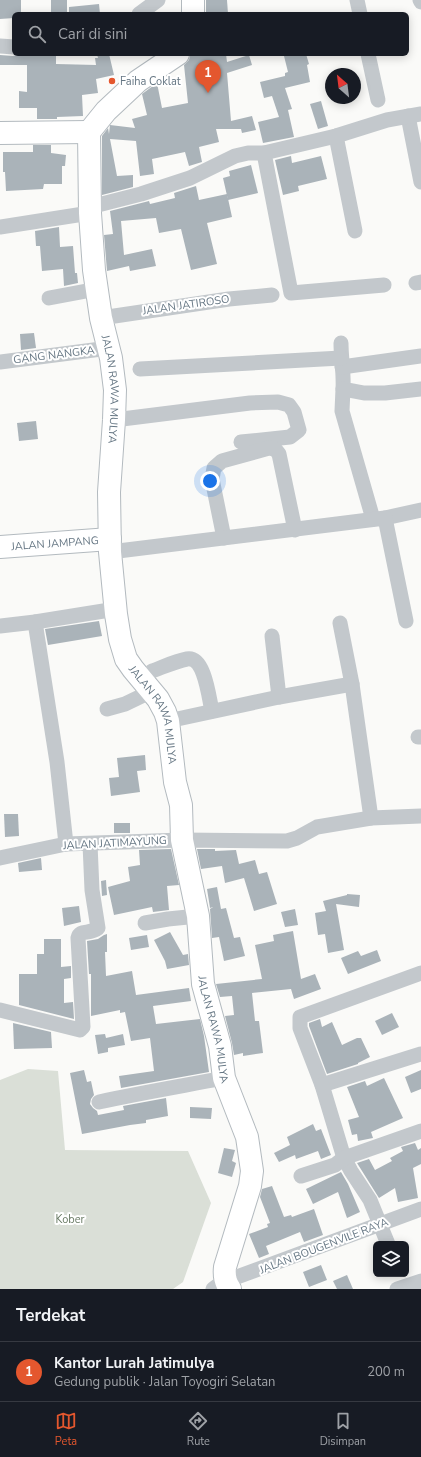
<!DOCTYPE html>
<html lang="id">
<meta charset="utf-8">
<style>
:root{--surface:#171b24;--page:#20242c;--text:#f1f3f6;--muted:#9ea1a6;--line:#363941;--accent:#e4572e}
body{margin:0;font-family:"Nunito Sans",sans-serif;background:var(--page);color:var(--text)}
.controls{position:absolute;right:12px;bottom:12px;display:grid;overflow:hidden;border-radius:6px;box-shadow:0 2px 10px #0003}
.controls button{width:36px;height:36px;display:grid;place-items:center;padding:0;border:0;border-bottom:1px solid var(--line);background:var(--surface);color:var(--text);font:20px sans-serif}
.compass{position:absolute;left:325px;top:68px;width:36px;height:36px;border-radius:50%;background:var(--surface);box-shadow:0 2px 10px #0003;rotate:332deg}
.you{position:absolute;left:210px;top:481px;width:14px;height:14px;margin:-10px;border:3px solid #fff;border-radius:50%;background:#1a73e8;box-shadow:0 0 0 6px #1a73e833}
.badge{display:grid;place-items:center;width:26px;height:26px;border-radius:50%;background:var(--accent);color:#fff;font-size:13px;font-weight:700}
.pin{position:absolute;translate:-50% -33px;filter:drop-shadow(0 1px 2px #0008)}
.pin::after{content:'';position:absolute;top:21px;width:14px;height:12px;background:inherit;clip-path:polygon(0 0,100% 0,50% 100%)}
.list{margin:0;padding:0;list-style:none}
h2{display:flex;justify-content:space-between;align-items:center;height:52px;margin:0;padding:0 16px;font-size:17px}
h2 small{font-size:13px;font-weight:400;color:var(--muted)}
.list li{display:grid;grid-template-columns:26px 1fr auto;gap:12px;align-items:center;box-sizing:border-box;height:60px;padding:0 16px;border-top:1px solid var(--line)}
.list b{display:block;font-size:15px;white-space:nowrap}
.list p{margin:0;font-size:13px;white-space:nowrap;color:var(--muted)}
.list em{font-size:13px;font-style:normal;color:var(--muted)}
.icon{flex:none;width:22px;height:22px;fill:none;stroke:currentColor;stroke-width:2;stroke-linecap:round;stroke-linejoin:round}
.map{position:relative;flex:none;width:421px;height:1289px;overflow:hidden}
.search{position:absolute;background:var(--surface);box-shadow:0 2px 10px #0003;left:12px;right:12px;top:12px;height:44px;display:flex;align-items:center;gap:10px;box-sizing:border-box;padding:0 14px;border-radius:6px;color:var(--muted);font-size:15px}
.sheet{height:112px;background:var(--surface)}
nav{display:flex;justify-content:space-around;align-items:center;box-sizing:border-box;height:56px;border-top:1px solid var(--line);background:var(--surface);font-size:11px;color:var(--muted)}
nav a{display:grid;justify-items:center;gap:2px}
nav .on{color:var(--accent)}
.map>svg:first-child{display:block}
.green{fill:#dadfd7}
.building{fill:#aab3b9}
.lines{fill:none;stroke-linecap:round;stroke-linejoin:round}
.secondary-casing{stroke:#b3babf;stroke-width:24}
.street{stroke:#c3c8cc;stroke-width:15}
.secondary{stroke:#fff;stroke-width:22}
.poi-dot{fill:#e4572e;stroke:#fff;stroke-width:1.5}
.labels{text-anchor:middle;dominant-baseline:central;stroke-width:4;stroke-linejoin:round;paint-order:stroke}
.poi-label{font-size:11px;fill:#657683;stroke:#fff;text-anchor:start}
.street-label{font-size:11px;fill:#657683;stroke:#fff}
.park-label{font-size:11px;fill:#687a64;stroke:#fff}
</style>
<div class="map">
<svg width="421" height="1289" viewBox="0 0 421 1289">
<rect width="100%" height="100%" fill="#fafaf8"/>
<!-- green -->
<polygon class="green" points="28,1069 58,1071 65,1150 188,1151 211,1203 183,1282 173,1289 0,1289 0,1080"/>
<!-- building -->
<g class="building">
<polygon points="0,0 21,0 21,14 14,14 14,18 0,19"/>
<rect x="51" y="0" width="16" height="14"/>
<polygon points="206,0 227,0 228,14 206,14"/>
<polygon points="99,4 100,14 69,14 69,7"/>
<polygon points="19,54 56,54 56,64 96,65 95,58 98,58 97,54 109,54 114,75 96,79 98,93 82,95 83,116 57,117 57,119 37,119 37,108 19,108 19,91 27,92 27,65 0,65 0,55 13,56"/>
<polygon points="203,54 226,54 227,62 249,55 252,65 227,73 231,121 252,116 256,130 242,133 241,129 216,129 219,142 199,147 202,162 189,166 185,152 152,159 154,174 140,176 136,141 110,139 117,176 133,175 133,187 102,195 102,136 108,128 109,134 110,125 135,128 132,119 147,115 142,94 157,83 162,108 188,103 184,65 189,60 190,56"/>
<polygon points="292,54 306,54 309,64 307,65 310,82 285,88 292,109 288,110 294,137 263,143 258,122 279,117 272,96 264,98 260,82 285,76 285,73 288,72 284,56"/>
<polygon points="321,101 328,126 318,129 310,104"/>
<polygon points="33,145 51,145 51,153 66,155 65,166 62,166 62,184 44,184 43,189 6,191 5,172 3,172 3,152 33,152"/>
<polygon points="291,156 292,163 321,156 327,179 298,186 299,191 283,195 275,160"/>
<polygon points="251,165 258,193 228,200 223,178 230,176 229,171"/>
<polygon points="196,186 199,200 227,194 232,217 207,223 217,264 191,270 181,229 159,233 156,218 121,221 124,255 152,249 156,266 130,271 129,266 107,271 104,235 113,234 110,211 149,201 150,204 175,198 174,193"/>
<polygon points="59,227 60,247 73,246 75,273 77,273 78,283 64,286 63,269 42,271 40,246 36,246 35,231"/>
<polygon points="34,333 36,348 21,350 20,334"/>
<polygon points="36,421 38,439 19,441 17,423"/>
<polygon points="99,621 102,636 48,645 45,629"/>
<polygon points="145,755 146,770 137,771 140,792 111,796 109,778 119,777 117,758"/>
<polygon points="4,814 18,814 19,836 5,837"/>
<rect x="114" y="823" width="16" height="10"/>
<polygon points="171,849 179,885 167,886 169,910 153,912 152,907 114,915 108,887 130,881 128,867 140,865 139,850"/>
<polygon points="197,849 215,849 215,851 236,850 239,864 255,860 259,874 267,872 277,904 254,911 244,878 225,883 222,866 201,869"/>
<polygon points="41,858 42,870 19,872 18,863"/>
<polygon points="106,880 107,895 102,896 101,881"/>
<polygon points="217,887 221,909 226,908 234,938 240,937 245,956 224,961 219,937 212,938 210,909 213,907 210,908 207,889"/>
<polygon points="347,894 360,895 359,907 336,904 344,950 328,953 325,934 318,935 315,913 326,911 323,901 347,895"/>
<polygon points="79,906 81,922 64,926 62,908"/>
<polygon points="295,909 298,925 285,927 281,912"/>
<polygon points="293,931 301,979 315,974 321,989 294,999 291,989 252,993 255,1021 259,1021 263,1053 243,1056 243,1053 234,1055 232,1043 225,1016 234,1015 232,996 220,997 216,984 262,979 255,945 274,941 273,935"/>
<polygon points="170,932 183,955 188,954 189,965 167,969 165,961 154,940"/>
<polygon points="107,934 107,952 105,952 106,976 132,971 136,995 189,988 191,1001 153,1006 156,1024 200,1019 204,1036 209,1072 121,1088 119,1076 154,1071 150,1038 131,1041 125,1012 120,1013 120,1010 91,1016 91,974 89,974 87,941 98,939 104,935"/>
<polygon points="147,935 149,947 131,950 129,938"/>
<polygon points="44,939 61,939 61,967 71,966 71,978 64,979 64,1003 73,1002 74,1019 19,1005 19,974 37,974 37,954 44,954"/>
<polygon points="377,950 381,961 348,974 341,958 358,951 361,956"/>
<polygon points="392,1013 399,1027 382,1035 375,1021"/>
<polygon points="320,1019 322,1027 332,1022 342,1045 357,1038 361,1038 370,1057 358,1063 358,1064 327,1074 309,1026 309,1023"/>
<polygon points="13,1023 51,1032 52,1048 14,1049"/>
<polygon points="105,1034 106,1038 123,1034 125,1045 108,1048 108,1052 98,1054 95,1035"/>
<polygon points="84,1070 87,1082 91,1081 94,1095 91,1099 90,1104 93,1108 97,1111 98,1115 124,1110 123,1106 166,1098 168,1116 146,1120 146,1123 130,1125 82,1134 70,1073"/>
<polygon points="421,1070 421,1089 411,1093 405,1077"/>
<polygon points="384,1078 403,1118 371,1132 373,1138 358,1141 357,1134 352,1135 348,1120 359,1117 347,1087 365,1081 367,1086"/>
<polygon points="190,1107 212,1108 211,1119 190,1118"/>
<polygon points="313,1124 316,1131 321,1129 331,1155 321,1159 318,1151 296,1159 295,1155 279,1162 274,1153 290,1145 287,1137"/>
<polygon points="415,1143 418,1150 421,1148 421,1164 413,1168 418,1198 398,1202 395,1188 379,1198 357,1163 369,1159 375,1170 392,1161 390,1158 403,1151 401,1147"/>
<polygon points="224,1148 235,1150 232,1161 236,1163 232,1177 218,1173"/>
<polygon points="341,1172 348,1184 360,1212 347,1218 338,1192 313,1204 306,1189"/>
<polygon points="272,1186 284,1217 291,1215 292,1217 314,1209 323,1235 304,1242 300,1232 266,1246 269,1254 259,1258 249,1234 268,1227 267,1224 270,1223 260,1197 262,1189"/>
<polygon points="321,1265 327,1280 309,1287 303,1272"/>
<polygon points="347,1275 353,1289 337,1289 333,1281"/>
</g>
<g class="lines">
<defs>
<g id="secondary">
<polyline points="193,14 193,0"/>
<path id="s1" d="M89 132 90 213 94 270 101 318 111 358 115 390 114 420 109 492 110 552 116 614 120 639 126 659 133 669 158 699 165 712 168 721 175 782 181 805 182 840 198 916 203 984 220 1046 224 1078 247 1137 252 1171 250 1186 225 1267C224 1275 225 1282 230 1289"/>
<polyline points="89,132 106,111 138,81 178,54"/>
<polyline points="0,133 89,132"/>
<path id="s2" d="M0 547 110 539"/>
</g>
</defs>
<!-- secondary casing -->
<use href="#secondary" class="secondary-casing"/>
<!-- street -->
<g class="street">
<polyline points="357,0 360,14"/>
<polyline points="420,0 421,2"/>
<polyline points="139,14 158,0"/>
<polyline points="0,46 14,47"/>
<polyline points="368,54 378,100"/>
<polyline points="408,116 421,182"/>
<polyline points="336,136 355,231"/>
<polyline points="264,153 291,293 384,285"/>
<polyline points="90,207 141,194 190,178 235,156 248,153 264,153 336,136 387,120 421,114"/>
<polyline points="0,227 90,213"/>
<polyline points="416,283 421,282"/>
<polyline points="49,298 97,289"/>
<polyline points="101,318 229,299 272,295"/>
<path d="M341 343C341 358 344 374 343 389L364 393H385L421 389"/>
<polyline points="0,362 109,348"/>
<polyline points="342,367 421,356"/>
<polyline points="140,369 341,358"/>
<polyline points="343,389 342,411 373,519"/>
<polyline points="114,420 250,403 278,402 289,405 294,412 299,430 290,437 241,442"/>
<polyline points="385,518 421,510"/>
<polyline points="224,538 212,479 214,468 222,461 269,448 275,449 279,454 295,530"/>
<polyline points="110,552 385,518 406,621"/>
<polyline points="35,622 57,762 66,844"/>
<polyline points="340,623 352,684 371,818"/>
<polyline points="0,626 35,622 116,609"/>
<polyline points="272,636 279,697"/>
<path d="M152 671C163 667 176 661 187 659 205 656 209 699 212 711"/>
<polyline points="107,709 125,704 152,691"/>
<polyline points="168,721 279,697 352,684"/>
<polyline points="418,737 421,737"/>
<polyline points="0,858 66,844 182,840 287,841 297,838 317,827 371,818 421,816"/>
<polyline points="145,923 168,919 198,916"/>
<polyline points="421,973 300,1017 300,1028 322,1085 421,1054"/>
<path d="M0 1010 80 1030 83 1027 78 938C80 929 89 935 98 928L92 890 90 844"/>
<polyline points="322,1085 344,1158 351,1171 370,1200 388,1244"/>
<path d="M99 1102C140 1093 182 1086 224 1078"/>
<polyline points="301,1176 335,1165 344,1158 421,1131"/>
<polyline points="213,1289 217,1286 226,1281 421,1209"/>
<polyline points="397,1289 421,1281"/>
</g>
<!-- secondary -->
<use href="#secondary" class="secondary"/>
</g>
<!-- markers -->
<circle class="poi-dot" cx="112" cy="81" r="4"/>
<g class="labels">
<!-- poi labels -->
<g class="poi-label">
<text x="120" y="81">Faiha Coklat</text>
</g>
<!-- street labels -->
<g class="street-label">
<text transform="translate(186 305) rotate(-8)">JALAN JATIROSO</text>
<text transform="translate(54 355) rotate(-7)">GANG NANGKA</text>
<text stroke="none"><textPath href="#s1" startOffset="259">JALAN RAWA MULYA</textPath></text>
<text stroke="none"><textPath href="#s2" startOffset="55">JALAN JAMPANG</textPath></text>
<text stroke="none"><textPath href="#s1" startOffset="595">JALAN RAWA MULYA</textPath></text>
<text transform="translate(115 843) rotate(-3)">JALAN JATIMAYUNG</text>
<text stroke="none"><textPath href="#s1" startOffset="919">JALAN RAWA MULYA</textPath></text>
<text transform="translate(324 1246) rotate(-21)">JALAN BOUGENVILE RAYA</text>
</g>
<!-- park labels -->
<g class="park-label">
<text x="70" y="1219">Kober</text>
</g>
</g>
</svg>
<div class="controls">
<button><svg class="icon" aria-label="layers" viewBox="0 0 24 24"><path d="M12 4l9 5-9 5-9-5zM3 14l9 5 9-5"/></svg></button>
</div>
<svg class="compass" viewBox="-18 -18 36 36"><path d="M0-13l5 13h-10z" fill="#e53935"/><path d="M0 13l5-13h-10z" fill="#9ea1a6"/></svg>
<div class="you"></div>
<div class="pin badge" style="left:208px;top:93px">1</div>
<div class="search"><svg class="icon" aria-label="search" viewBox="0 0 24 24"><circle cx="10" cy="10" r="6"/><path d="M15 15l6 6"/></svg>Cari di sini</div>
</div>
<section class="sheet">
<h2>Terdekat<small></small></h2>
<ul class="list">
<li><span class="badge">1</span><div><b>Kantor Lurah Jatimulya</b><p>Gedung publik · Jalan Toyogiri Selatan</p></div><em>200 m</em></li>
</ul>
</section>
<nav>
<a class="on"><svg class="icon" aria-label="map" viewBox="0 0 24 24"><path d="M3 6l6-2 6 2 6-2v14l-6 2-6-2-6 2zM9 4v14M15 6v14"/></svg>Peta</a>
<a><svg class="icon" aria-label="directions" viewBox="0 0 24 24"><path d="M12 3l9 9-9 9-9-9zM9 14v-3h6M13 9l2 2-2 2"/></svg>Rute</a>
<a><svg class="icon" aria-label="saved" viewBox="0 0 24 24"><path d="M7 4h10v16l-5-4-5 4z"/></svg>Disimpan</a>
</nav>
